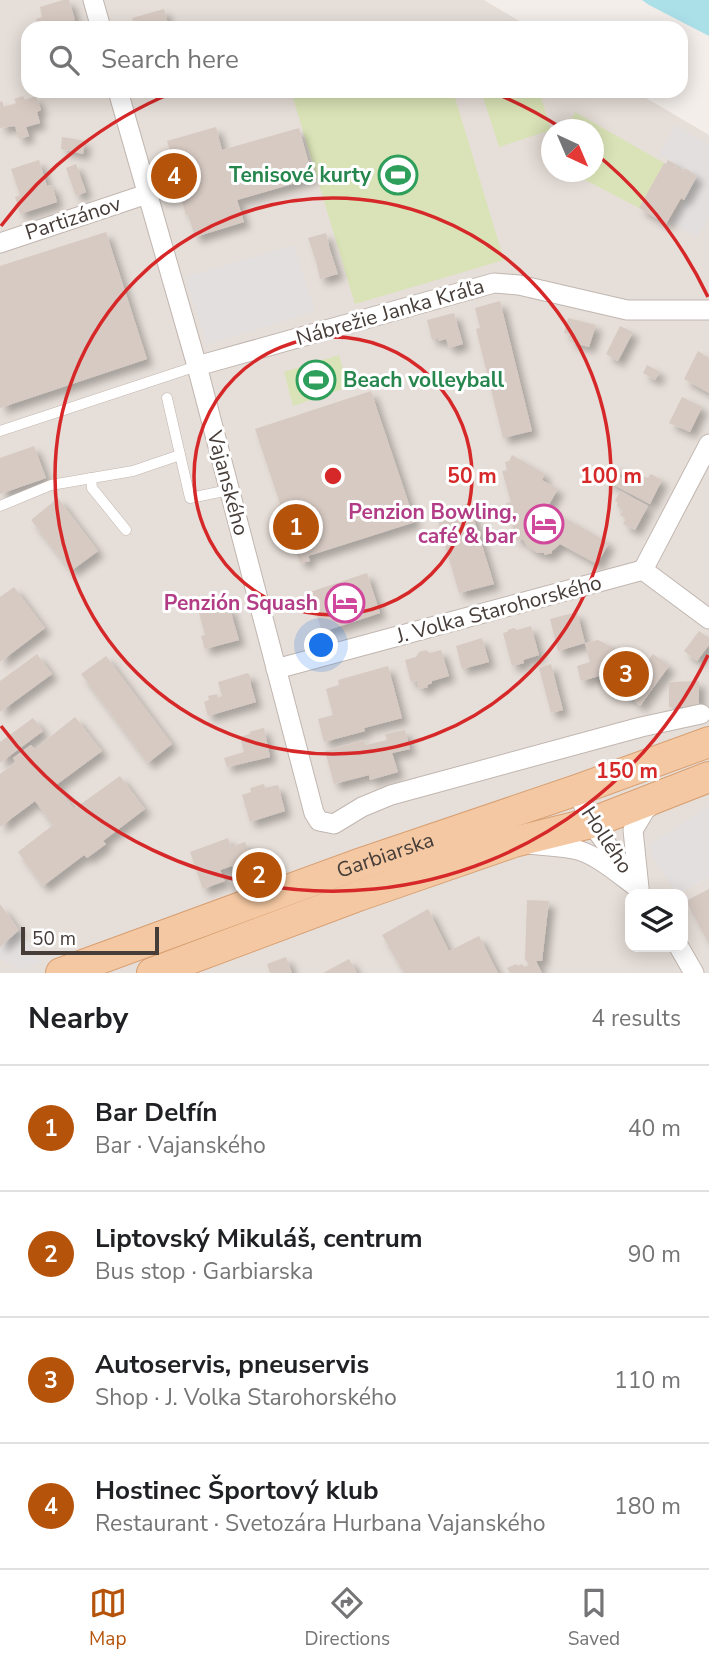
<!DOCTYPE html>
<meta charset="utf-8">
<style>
:root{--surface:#fff;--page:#f6f6f6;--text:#202124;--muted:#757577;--line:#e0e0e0;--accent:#b45309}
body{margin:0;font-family:"Nunito Sans",sans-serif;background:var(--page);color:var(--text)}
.controls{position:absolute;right:21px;bottom:21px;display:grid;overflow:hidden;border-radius:14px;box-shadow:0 4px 18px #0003}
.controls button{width:63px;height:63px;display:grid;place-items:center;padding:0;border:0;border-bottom:2px solid var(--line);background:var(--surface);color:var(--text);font:35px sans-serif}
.compass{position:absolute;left:541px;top:119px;width:63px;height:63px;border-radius:50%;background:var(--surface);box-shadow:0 4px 18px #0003;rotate:136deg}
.scale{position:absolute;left:21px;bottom:18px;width:138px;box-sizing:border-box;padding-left:7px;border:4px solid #463d39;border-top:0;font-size:19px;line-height:24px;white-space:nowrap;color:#463d39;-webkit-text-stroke:5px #fff;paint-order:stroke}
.you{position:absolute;left:322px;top:646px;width:24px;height:24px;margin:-18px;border:5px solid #fff;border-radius:50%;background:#1a73e8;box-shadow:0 0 0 10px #1a73e833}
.badge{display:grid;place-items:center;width:46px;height:46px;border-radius:50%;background:var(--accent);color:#fff;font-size:23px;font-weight:700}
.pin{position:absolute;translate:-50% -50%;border:4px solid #fff;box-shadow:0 2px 7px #0006}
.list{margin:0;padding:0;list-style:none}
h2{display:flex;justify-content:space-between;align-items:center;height:91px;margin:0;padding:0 28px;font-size:30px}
h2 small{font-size:23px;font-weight:400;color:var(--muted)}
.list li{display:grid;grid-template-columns:46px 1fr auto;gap:21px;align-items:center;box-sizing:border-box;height:126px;padding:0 28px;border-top:2px solid var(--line)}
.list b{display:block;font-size:26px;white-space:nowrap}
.list p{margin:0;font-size:23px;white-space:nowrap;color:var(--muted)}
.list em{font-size:23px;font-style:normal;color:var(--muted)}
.icon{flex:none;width:38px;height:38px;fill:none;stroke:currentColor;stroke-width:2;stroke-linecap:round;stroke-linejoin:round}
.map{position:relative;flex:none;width:709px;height:973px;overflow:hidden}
.search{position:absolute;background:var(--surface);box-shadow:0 4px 18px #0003;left:21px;right:21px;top:21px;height:77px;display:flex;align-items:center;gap:18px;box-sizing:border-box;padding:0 24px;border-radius:21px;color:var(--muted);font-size:26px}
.sheet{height:595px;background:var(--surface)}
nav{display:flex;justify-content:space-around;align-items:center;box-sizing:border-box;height:98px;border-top:2px solid var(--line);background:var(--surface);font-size:19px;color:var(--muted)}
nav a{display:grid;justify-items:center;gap:4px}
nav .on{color:var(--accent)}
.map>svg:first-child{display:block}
.residential{fill:#e6ded8;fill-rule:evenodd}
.green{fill:#dae3b7}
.parking{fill:#e2dfde}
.water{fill:#ace0e9}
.building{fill:#d7cac3;filter:url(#shadow)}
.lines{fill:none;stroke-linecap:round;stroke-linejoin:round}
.lane-casing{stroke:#c1b6b0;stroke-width:11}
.street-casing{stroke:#c1b6b0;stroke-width:21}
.primary-casing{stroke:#d8a073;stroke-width:32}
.lane{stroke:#fff;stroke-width:10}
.street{stroke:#fff;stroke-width:19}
.primary{stroke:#f4c8a2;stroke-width:30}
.ring{fill:none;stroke:#d62828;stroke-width:3.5}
.labels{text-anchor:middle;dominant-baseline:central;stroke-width:6;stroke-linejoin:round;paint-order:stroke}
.leisure-label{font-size:21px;font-weight:bold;fill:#27864d;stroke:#fff;text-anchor:end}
.street-label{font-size:21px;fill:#463d39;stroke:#fff}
.hotel-label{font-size:21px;font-weight:bold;fill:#b23c85;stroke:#fff;text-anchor:end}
.centre{fill:#d62828;stroke:#fff;stroke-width:3.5}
.ring-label{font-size:21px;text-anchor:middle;font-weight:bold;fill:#d62828;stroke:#fff;stroke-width:6;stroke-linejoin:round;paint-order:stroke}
</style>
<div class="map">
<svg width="709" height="973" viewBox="0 0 709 973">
<defs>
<filter id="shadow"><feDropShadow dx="6" dy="6" stdDeviation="3.5" flood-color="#0004"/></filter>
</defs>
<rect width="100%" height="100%" fill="#f3eeea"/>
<!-- residential -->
<path class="residential" d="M0 0H484L531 28H28V91H634L709 135V806L650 844 678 894 709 877V973H0ZM552 130H594V172H552ZM630 894H683V947H630Z"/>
<!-- green -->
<g class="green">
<polygon points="291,91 453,91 504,260 355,304"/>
<polygon points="481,91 539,91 551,130 499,147"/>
<polygon points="575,112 664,163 639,208 570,172 594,172 594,130 566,130"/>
<polygon points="339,355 348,387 293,406 284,372"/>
</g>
<!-- parking -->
<g class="parking">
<polygon points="675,125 709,145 709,217 697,237 671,223 697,176 659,154"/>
<polygon points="294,245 315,311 207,345 185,277"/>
<polygon points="709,806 709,877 678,894 653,858 650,844"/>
<polygon points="19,930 32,947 40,963 26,968 15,967 7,963 0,957 0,948"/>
</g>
<!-- water -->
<polygon class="water" points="642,0 709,0 709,36 649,5"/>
<!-- building -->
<g class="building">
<polygon points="63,0 69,0 75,20 71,21 73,28 39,28 36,19 42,17 40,7"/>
<polygon points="164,9 169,28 135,28 132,18"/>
<polygon points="23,96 25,100 36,96 41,110 37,112 40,123 26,127 29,136 19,139 15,126 0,128 0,102 2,101 4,107 16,103 14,99"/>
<polygon points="216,127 222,150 299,128 313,178 237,200 244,222 195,237 188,214 186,215 171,164 174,164 167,141"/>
<polygon points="62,137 85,141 83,154 61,149"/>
<polygon points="39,160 47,186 52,185 57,202 20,214 15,197 20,195 11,169"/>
<polygon points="668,160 677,165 675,167 683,172 685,168 697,176 684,200 681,198 666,224 639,208 664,163 666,164"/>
<polygon points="76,164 86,192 76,196 66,168"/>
<polygon points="106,232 147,359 0,408 0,266"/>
<polygon points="326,233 330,250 338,274 320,279 316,261 308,238"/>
<polygon points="500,301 532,431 503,438 476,329 480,328 475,308"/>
<polygon points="454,313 463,344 449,348 446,339 439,341 438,338 432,340 427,320"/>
<polygon points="568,318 596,325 589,347 570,342 572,335 564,333"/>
<polygon points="620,326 633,332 618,361 606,354"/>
<polygon points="698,351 709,358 709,393 684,379"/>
<polygon points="647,365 660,372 655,380 643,373"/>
<polygon points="371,391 415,522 308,556 310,561 300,563 255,429"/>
<polygon points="682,397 702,407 690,432 669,423"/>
<polygon points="34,446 46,478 0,494 0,458"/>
<polygon points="512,455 545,474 542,480 558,489 547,508 609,543 597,564 560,544 552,551 552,553 544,555 544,553 538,553 527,546 523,539 517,541 506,503 511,502 502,471 507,470 505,462 509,461"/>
<polygon points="613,465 621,470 618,476 635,486 641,475 648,478 651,474 662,480 650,504 605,480"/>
<polygon points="620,491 648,506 635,530 623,524 626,518 620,515 623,510 617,506 618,503 615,501"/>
<polygon points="58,498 98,551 71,571 31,520"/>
<polygon points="469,503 494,584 459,593 436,514"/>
<polygon points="367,573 380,613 322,632 310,592"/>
<polygon points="14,587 45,628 0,662 0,597"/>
<polygon points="229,606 239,640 205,649 201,636 205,635 199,613"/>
<polygon points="577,612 585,643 558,651 550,619"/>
<polygon points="531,626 539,655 523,660 524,663 512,666 503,633 507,632 508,630 514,628 517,630"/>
<polygon points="699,631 709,638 709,645 697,661 684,651"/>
<polygon points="482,638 489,662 462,669 456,646"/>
<polygon points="598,640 612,647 618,671 581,681 577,666 590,662 585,643"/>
<polygon points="426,650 430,653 441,650 449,676 432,681 432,683 427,685 428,687 419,689 417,681 411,682 405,660 416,657 419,652"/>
<polygon points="37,654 52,674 0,712 0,681"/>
<polygon points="653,654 669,666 640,706 624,694"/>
<polygon points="106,656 172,744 148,763 81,674"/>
<polygon points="551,664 563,710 551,713 539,668"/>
<polygon points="388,666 402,718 364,728 365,731 324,742 318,719 333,715 326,689 339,685 338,680"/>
<polygon points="248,673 251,678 251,685 256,702 208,716 204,702 209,700 208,696 217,694 218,698 222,696 218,682"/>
<polygon points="699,681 699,707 669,707 669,682"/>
<polygon points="75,717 102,751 56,785 74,809 120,776 145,809 103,841 106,844 87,858 84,855 43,886 18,852 53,825 35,801 0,827 0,774 16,762 13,758 31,745 35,749"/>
<polygon points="33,718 43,731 0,763 0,742"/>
<polygon points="264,728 270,757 227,767 224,758 244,752 240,737 250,734 249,732"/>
<polygon points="405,730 410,749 392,753 398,772 370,780 369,775 334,784 325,751 364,740 366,745 387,740 385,734"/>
<polygon points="264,784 265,788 278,785 285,811 250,822 242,795 251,792 250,788"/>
<polygon points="228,838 231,847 245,842 255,867 235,874 232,866 220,870 225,881 203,889 190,852"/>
<polygon points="709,889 709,944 686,901"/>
<polygon points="527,900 549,901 542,961 536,961 542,973 510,973 507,968 516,964 518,966 522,964 524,967 529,965 525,959"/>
<polygon points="0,904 19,930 0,947"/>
<polygon points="428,909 449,951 479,936 498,973 404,973 382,935"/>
<polygon points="286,957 292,973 270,973 267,964"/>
<polygon points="349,959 357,973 323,973"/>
</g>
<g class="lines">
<defs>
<g id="lane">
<polyline points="167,398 190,498 229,490"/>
<polyline points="0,431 197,366"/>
<polyline points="91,478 92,488 126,530"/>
<polyline points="0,506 51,485 133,471 180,455"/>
</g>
<g id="street">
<polyline points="93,0 101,28"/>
<polyline points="118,91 197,366 314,813 319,821 334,824 362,807 391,795 641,727 701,714"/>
<polyline points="0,243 147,194"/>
<polyline points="197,366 494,283 519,285 627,310 709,310"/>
<polyline points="643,570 709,444"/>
<polyline points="643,570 709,619"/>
<polyline points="276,669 643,570"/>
<polyline points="577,790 591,823 627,872"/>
<path d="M529 844C544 846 559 846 573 849 596 853 621 876 639 889"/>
<polyline points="639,888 633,830 645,810 657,801"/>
<polyline points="679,947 694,973"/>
</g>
<g id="primary">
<path id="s1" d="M61 973 356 865 577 790 709 742"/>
<polyline points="152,973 358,896 514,842 591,823 709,777"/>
</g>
</defs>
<!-- lane casing -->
<use href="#lane" class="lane-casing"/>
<!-- street casing -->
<use href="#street" class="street-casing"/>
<!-- primary casing -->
<use href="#primary" class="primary-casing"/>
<!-- lane -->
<use href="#lane" class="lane"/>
<!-- street -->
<use href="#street" class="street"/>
<!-- primary -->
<use href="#primary" class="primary"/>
</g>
<!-- distance rings -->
<g class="ring">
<circle cx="333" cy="476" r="139"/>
<circle cx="333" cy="476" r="278"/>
<path d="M708 655A416 416 0 0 1 1 726M1 226A416 416 0 0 1 174 92M492 92A416 416 0 0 1 563 129M595 153A416 416 0 0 1 708 297"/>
</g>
<!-- icons -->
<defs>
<symbol id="stadium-ring" viewBox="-11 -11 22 22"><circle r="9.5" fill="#fff" stroke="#2e9e5b" stroke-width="1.5"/><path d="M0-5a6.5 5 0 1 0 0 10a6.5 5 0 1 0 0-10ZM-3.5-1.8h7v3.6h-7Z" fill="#2e9e5b"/></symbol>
<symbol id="hotel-ring" viewBox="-11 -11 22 22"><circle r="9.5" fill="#fff" stroke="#d1479c" stroke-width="1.5"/><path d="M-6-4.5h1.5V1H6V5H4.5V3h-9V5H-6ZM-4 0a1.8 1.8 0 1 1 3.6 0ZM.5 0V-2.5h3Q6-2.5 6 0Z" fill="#d1479c"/></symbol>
</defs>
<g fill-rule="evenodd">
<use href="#stadium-ring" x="376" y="153" width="44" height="44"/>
<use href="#stadium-ring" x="294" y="358" width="44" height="44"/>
<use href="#hotel-ring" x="522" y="502" width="44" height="44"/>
<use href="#hotel-ring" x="323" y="581" width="44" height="44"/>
</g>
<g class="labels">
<!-- leisure labels -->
<g class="leisure-label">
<text x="371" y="175">Tenisové kurty</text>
<text x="343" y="380" text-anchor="start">Beach volleyball</text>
</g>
<!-- street labels -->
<g class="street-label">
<text transform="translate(73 218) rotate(-18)">Partizánov</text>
<text transform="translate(390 312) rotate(-16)">Nábrežie Janka Kráľa</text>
<text transform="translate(228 483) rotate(75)">Vajanského</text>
<text transform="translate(499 609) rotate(-15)">J. Volka Starohorského</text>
<text transform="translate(607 840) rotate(57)">Hollého</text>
<text stroke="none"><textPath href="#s1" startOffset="345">Garbiarska</textPath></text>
</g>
<!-- hotel labels -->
<g class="hotel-label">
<text x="517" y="512">Penzion Bowling,<tspan x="517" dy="24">café &amp; bar</tspan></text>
<text x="318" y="603">Penzión Squash</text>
</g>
</g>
<circle cx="333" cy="476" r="10" class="centre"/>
<g class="ring-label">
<text x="472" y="483">50 m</text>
<text x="611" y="483">100 m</text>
<text x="627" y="778">150 m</text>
</g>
</svg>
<div class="controls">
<button><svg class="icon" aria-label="layers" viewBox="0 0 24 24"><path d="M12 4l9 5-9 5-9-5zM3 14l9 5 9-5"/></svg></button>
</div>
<svg class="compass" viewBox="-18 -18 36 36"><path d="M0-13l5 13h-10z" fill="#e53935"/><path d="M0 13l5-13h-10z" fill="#757577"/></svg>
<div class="scale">50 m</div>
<div class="you"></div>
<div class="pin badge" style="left:296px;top:527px">1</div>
<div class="pin badge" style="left:259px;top:875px">2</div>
<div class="pin badge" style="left:626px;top:674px">3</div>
<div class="pin badge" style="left:174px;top:176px">4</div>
<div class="search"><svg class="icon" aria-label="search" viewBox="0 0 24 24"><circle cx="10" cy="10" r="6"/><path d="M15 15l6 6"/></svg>Search here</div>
</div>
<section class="sheet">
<h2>Nearby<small>4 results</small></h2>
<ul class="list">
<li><span class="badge">1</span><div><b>Bar Delfín</b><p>Bar · Vajanského</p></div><em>40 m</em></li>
<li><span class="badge">2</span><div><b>Liptovský Mikuláš, centrum</b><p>Bus stop · Garbiarska</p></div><em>90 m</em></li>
<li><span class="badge">3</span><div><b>Autoservis, pneuservis</b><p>Shop · J. Volka Starohorského</p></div><em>110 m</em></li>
<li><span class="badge">4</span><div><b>Hostinec Športový klub</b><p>Restaurant · Svetozára Hurbana Vajanského</p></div><em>180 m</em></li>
</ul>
</section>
<nav>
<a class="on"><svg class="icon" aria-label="map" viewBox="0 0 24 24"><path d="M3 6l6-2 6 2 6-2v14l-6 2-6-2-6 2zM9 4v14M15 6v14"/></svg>Map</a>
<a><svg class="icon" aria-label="directions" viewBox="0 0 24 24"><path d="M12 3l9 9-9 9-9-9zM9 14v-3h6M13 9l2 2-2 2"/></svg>Directions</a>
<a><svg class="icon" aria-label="saved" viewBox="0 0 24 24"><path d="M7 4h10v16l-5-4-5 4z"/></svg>Saved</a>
</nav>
